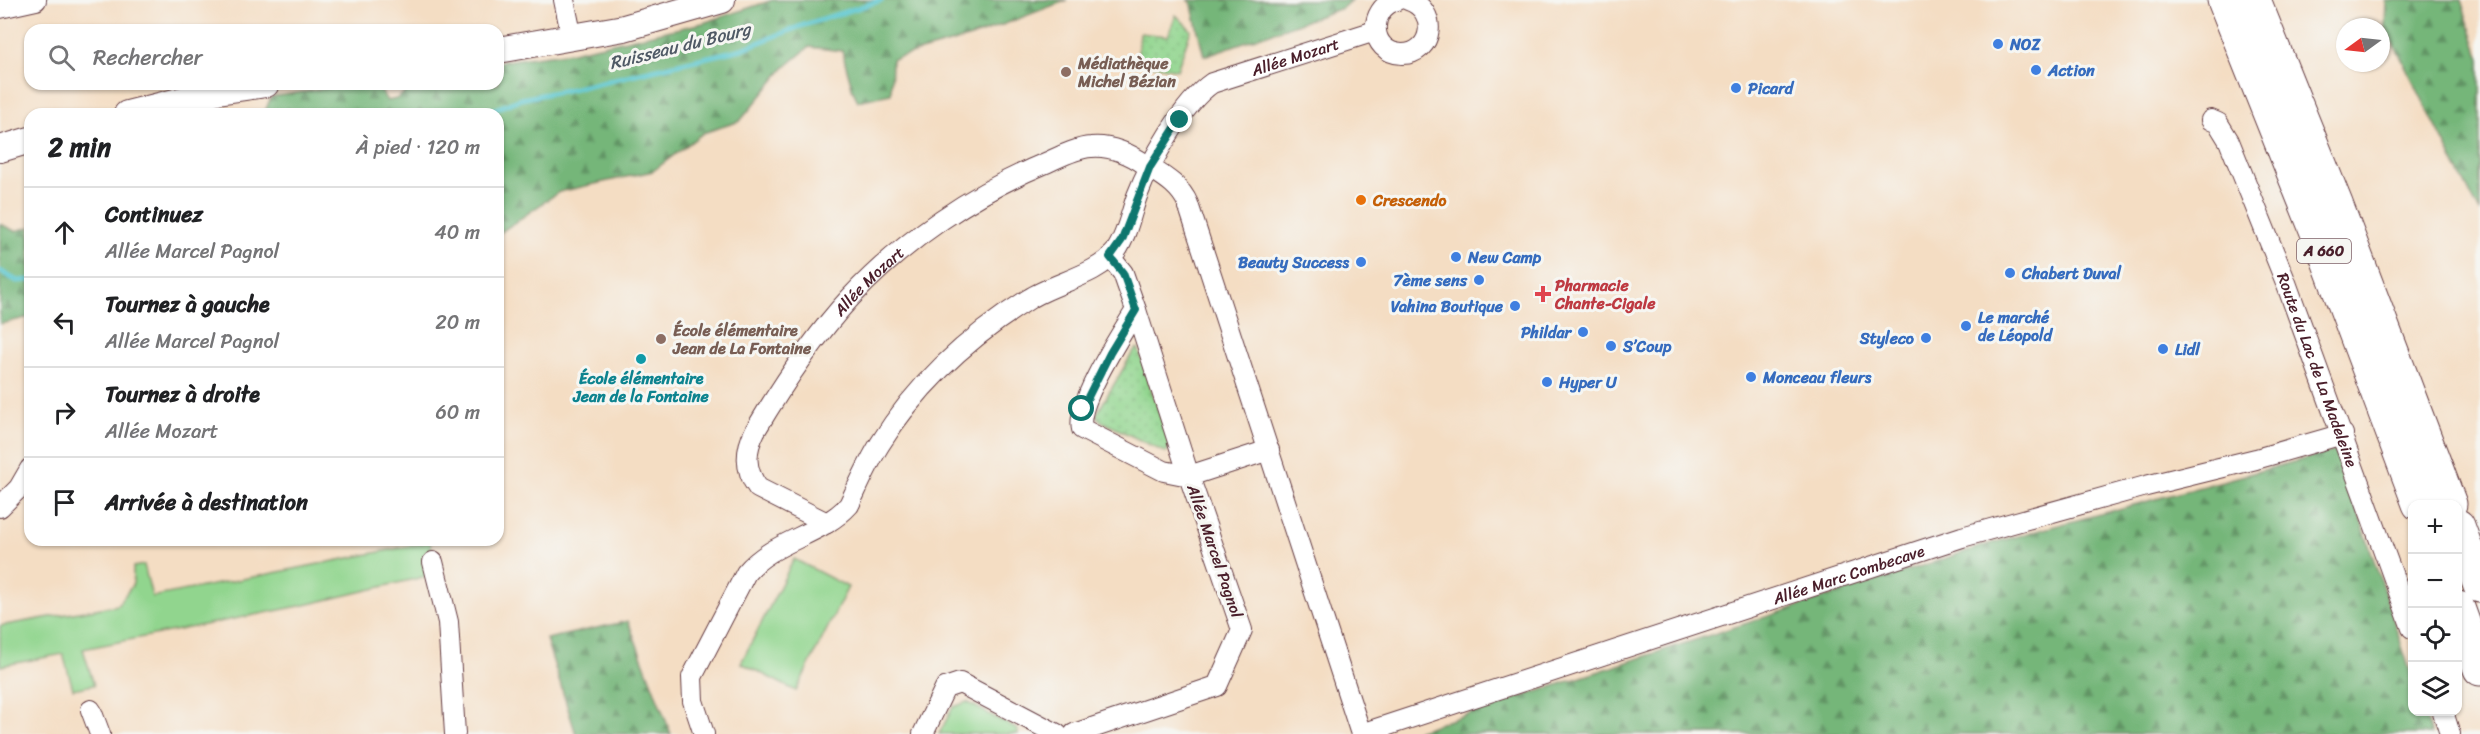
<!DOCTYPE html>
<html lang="fr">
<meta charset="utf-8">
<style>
:root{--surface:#fff;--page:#f6f6f6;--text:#202124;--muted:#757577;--line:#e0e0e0}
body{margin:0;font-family:Sriracha,sans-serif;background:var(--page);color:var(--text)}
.controls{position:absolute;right:18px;bottom:18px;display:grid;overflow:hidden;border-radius:12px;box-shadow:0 2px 4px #0004}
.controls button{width:54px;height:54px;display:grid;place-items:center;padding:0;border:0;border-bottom:2px solid var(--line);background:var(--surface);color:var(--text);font:30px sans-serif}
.compass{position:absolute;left:2336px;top:18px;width:54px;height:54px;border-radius:50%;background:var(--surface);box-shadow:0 2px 4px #0004;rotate:255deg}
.stop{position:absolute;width:18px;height:18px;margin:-14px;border:4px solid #0f766e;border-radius:50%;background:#fff}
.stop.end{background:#0f766e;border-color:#fff;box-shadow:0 2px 6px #0008}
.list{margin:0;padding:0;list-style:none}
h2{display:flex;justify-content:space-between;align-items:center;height:78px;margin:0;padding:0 24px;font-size:26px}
h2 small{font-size:20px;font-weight:400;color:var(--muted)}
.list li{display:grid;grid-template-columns:39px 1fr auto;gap:18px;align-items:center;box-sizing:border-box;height:90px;padding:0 24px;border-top:2px solid var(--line)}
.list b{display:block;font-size:22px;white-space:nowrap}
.list p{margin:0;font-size:20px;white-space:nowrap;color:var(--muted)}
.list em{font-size:20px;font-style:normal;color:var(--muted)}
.icon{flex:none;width:33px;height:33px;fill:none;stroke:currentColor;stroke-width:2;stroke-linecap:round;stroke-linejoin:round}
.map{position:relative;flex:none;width:2480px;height:734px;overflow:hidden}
.search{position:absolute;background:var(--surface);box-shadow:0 2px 4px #0004;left:24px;top:24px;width:480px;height:66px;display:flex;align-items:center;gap:15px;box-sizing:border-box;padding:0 21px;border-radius:18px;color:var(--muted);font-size:22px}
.panel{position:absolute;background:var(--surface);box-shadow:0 2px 4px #0004;left:24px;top:108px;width:480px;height:438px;border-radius:18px}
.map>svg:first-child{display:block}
.grass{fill:#91d58e;stroke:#6e7a5c;stroke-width:1.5}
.forest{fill:url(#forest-firs);stroke:#5f6a52;stroke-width:1.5}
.park{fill:url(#park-dots);stroke:#6e7a5c;stroke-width:1.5}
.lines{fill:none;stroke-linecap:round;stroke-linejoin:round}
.stream{stroke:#59c6d0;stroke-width:5}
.minor-casing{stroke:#643c42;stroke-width:22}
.tertiary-casing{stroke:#643c42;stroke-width:28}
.motorway-casing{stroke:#643c42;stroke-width:35}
.minor{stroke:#fff;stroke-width:20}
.tertiary{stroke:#fff;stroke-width:26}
.motorway{stroke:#fff;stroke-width:33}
.route{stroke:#0f766e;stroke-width:8}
.shop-dot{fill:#3f7fe0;stroke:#f6f6f2;stroke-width:2}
.education-dot{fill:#8d6e63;stroke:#f6f6f2;stroke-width:2}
.food-dot{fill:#e8710a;stroke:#f6f6f2;stroke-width:2}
.health-dot{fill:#e0444e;stroke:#f6f6f2;stroke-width:2}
.culture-dot{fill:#0f9aa8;stroke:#f6f6f2;stroke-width:2}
.labels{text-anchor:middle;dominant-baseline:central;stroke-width:6;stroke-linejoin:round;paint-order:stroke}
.shield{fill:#f6f6f2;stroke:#7e6067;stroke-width:1.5}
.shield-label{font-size:15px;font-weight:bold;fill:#4a1f2b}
.shop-label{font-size:16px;font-weight:bold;fill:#366cbe;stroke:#f6f6f2;text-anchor:start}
.street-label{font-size:16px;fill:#4a1f2b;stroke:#f6f6f2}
.education-label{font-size:16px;font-weight:bold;fill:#785e54;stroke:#f6f6f2;text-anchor:start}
.food-label{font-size:16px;font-weight:bold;fill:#c56008;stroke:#f6f6f2;text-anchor:start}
.health-label{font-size:16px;font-weight:bold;fill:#be3a42;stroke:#f6f6f2;text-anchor:start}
.culture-label{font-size:16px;font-weight:bold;fill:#0d838f;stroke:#f6f6f2}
.water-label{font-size:18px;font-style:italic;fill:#4f5965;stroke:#f6f6f2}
</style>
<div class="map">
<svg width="2480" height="734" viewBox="0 0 2480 734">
<defs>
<pattern id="forest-firs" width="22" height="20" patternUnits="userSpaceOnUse" patternTransform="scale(1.5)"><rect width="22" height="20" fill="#74b679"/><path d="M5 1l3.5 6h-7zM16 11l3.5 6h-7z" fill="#619363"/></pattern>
<pattern id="park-dots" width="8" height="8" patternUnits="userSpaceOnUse" patternTransform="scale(1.5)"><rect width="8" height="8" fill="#91d58e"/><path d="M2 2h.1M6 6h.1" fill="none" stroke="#7fb67b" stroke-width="1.8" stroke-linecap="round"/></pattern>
</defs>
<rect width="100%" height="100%" fill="#f6f6f2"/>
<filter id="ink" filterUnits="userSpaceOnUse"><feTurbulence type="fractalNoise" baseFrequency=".0167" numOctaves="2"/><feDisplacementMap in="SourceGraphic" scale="12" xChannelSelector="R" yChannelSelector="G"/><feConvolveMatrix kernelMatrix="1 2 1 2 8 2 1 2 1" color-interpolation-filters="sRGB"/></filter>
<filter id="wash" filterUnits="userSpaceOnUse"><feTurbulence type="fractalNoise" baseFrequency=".008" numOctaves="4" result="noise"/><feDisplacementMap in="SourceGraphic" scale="24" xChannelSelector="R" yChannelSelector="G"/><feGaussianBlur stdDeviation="1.35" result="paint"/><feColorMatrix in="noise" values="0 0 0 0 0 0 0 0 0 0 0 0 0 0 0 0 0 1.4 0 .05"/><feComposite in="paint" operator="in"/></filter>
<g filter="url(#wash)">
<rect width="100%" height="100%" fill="#f4ddc3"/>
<!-- grass -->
<g class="grass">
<polygon points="430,542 436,574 305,605 83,649 94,685 73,689 63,654 0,666 0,626 118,605 133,584 133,567 144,565 152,597"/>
<polygon points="794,559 848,587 796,691 741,663"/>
<polygon points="967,702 1018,730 1018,734 939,734 953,707"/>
</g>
<!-- forest -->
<g class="forest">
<polygon points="773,0 1067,0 971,37 892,59 891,94 858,101 853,91 842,51 809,47 785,67 740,121 703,133 653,171 559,192 498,234 498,114 264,114 271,97 354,84 377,84 387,101 396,99 416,84 498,84 498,62 572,52 703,23"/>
<polygon points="1187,0 1351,0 1342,8 1204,56 1191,2"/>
<polygon points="2386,0 2461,0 2480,59 2480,213 2385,26"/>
<polygon points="0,224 15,231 30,227 30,317 0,324"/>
<polygon points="2338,450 2412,677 2412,712 2424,712 2431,734 1407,734 1992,543"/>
<polygon points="628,621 671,734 576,734 546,639"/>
</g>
<!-- park -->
<g class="park">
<polygon points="1176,15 1191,30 1177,70 1137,62 1140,33 1168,36"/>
<polygon points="1138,348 1170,446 1166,453 1101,421 1096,415 1133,352"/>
</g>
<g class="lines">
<!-- stream -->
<g class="stream">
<polyline points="482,114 521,99 576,88 742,49 801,26 882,0"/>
<polyline points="0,271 17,281 30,280"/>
</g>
</g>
</g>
<g filter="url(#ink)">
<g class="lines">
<defs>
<g id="minor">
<polyline points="564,0 572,38"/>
<path d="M1397 0C1367 8 1369 53 1402 54 1434 54 1439 10 1408 0"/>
<polyline points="0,8 36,0"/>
<path id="s1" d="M2211 120 2218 123 2229 141 2285 280 2412 628"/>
<polyline points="1110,257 1123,273 1136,310"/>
<polyline points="0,507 19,488 30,469"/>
<path id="s2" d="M827 523 758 488C744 469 745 451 755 431 783 384 813 338 850 298 904 240 975 192 1048 162 1061 156 1076 148 1091 147 1110 145 1131 154 1146 165 1163 176 1180 185 1188 204L1361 734"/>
<polyline points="433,562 448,622 455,734"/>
<polyline points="91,710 100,734"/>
<polyline points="2443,712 2450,734"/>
<path id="s3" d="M704 734 693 701 692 677 746 573C773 540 821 536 849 505 859 484 868 463 880 444 917 384 970 336 1029 299 1054 283 1098 275 1116 251 1127 235 1131 213 1137 196 1150 162 1183 103 1212 83L1375 31"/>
<polyline points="923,734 945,688 960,683 1057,734"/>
<path d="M1074 734 1217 686 1242 630 1189 476 1136 310C1122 333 1075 404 1082 429L1164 471 1189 476 1269 450"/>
<path id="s4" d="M1361 734 1962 537 2146 486 2256 459 2343 434"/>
</g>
<g id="tertiary">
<polyline points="498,50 624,28 722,0"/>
<polyline points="127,114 218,91 266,84"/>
<polyline points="0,149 30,140"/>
</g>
<g id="motorway">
<polyline points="2224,0 2323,247 2419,504"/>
<polyline points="2254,0 2336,204 2450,504"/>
<polyline points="2458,526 2480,586"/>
<polyline points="2458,608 2480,669"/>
</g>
</defs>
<!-- minor casing -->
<use href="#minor" class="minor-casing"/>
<!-- tertiary casing -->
<use href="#tertiary" class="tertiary-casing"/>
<!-- motorway casing -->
<use href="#motorway" class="motorway-casing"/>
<!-- minor -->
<use href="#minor" class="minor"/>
<!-- tertiary -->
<use href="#tertiary" class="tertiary"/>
<!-- motorway -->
<use href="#motorway" class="motorway"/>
</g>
</g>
<g class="lines" filter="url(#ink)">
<!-- route -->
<polyline class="route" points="1082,409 1110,353 1136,310 1123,273 1110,257 1122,240 1150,167 1180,120"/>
</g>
<!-- markers -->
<g class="shop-dot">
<circle cx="1998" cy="44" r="6"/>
<circle cx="2036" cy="70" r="6"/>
<circle cx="1736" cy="88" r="6"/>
<circle cx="1456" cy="257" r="6"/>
<circle cx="1361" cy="262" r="6"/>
<circle cx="2010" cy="273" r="6"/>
<circle cx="1479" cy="280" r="6"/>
<circle cx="1515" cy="306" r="6"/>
<circle cx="1966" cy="326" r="6"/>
<circle cx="1583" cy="332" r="6"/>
<circle cx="1926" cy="338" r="6"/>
<circle cx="1611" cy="346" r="6"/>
<circle cx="2163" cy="349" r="6"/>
<circle cx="1751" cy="377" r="6"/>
<circle cx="1547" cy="382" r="6"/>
</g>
<g class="education-dot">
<circle cx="1066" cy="72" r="6"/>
<circle cx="661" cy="339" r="6"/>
</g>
<circle class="food-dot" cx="1361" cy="200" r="6"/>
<path class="health-dot" d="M1540 285h6v6h6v6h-6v6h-6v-6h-6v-6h6z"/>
<circle class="culture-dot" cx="641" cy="359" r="6"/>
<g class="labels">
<!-- shield labels -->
<rect class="shield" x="2297" y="239" width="54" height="24" rx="4.5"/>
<g class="shield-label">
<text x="2324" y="251">A 660</text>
</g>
<!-- shop labels -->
<g class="shop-label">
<text x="2010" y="44">NOZ</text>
<text x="2048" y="70">Action</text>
<text x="1748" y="88">Picard</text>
<text x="1468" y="257">New Camp</text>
<text x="1349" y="262" text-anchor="end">Beauty Success</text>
<text x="2022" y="273">Chabert Duval</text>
<text x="1467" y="280" text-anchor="end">7ème sens</text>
<text x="1503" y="306" text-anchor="end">Vahina Boutique</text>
<text x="1978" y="317">Le marché<tspan x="1978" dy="18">de Léopold</tspan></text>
<text x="1571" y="332" text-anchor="end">Phildar</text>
<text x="1914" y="338" text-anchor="end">Styleco</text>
<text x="1623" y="346">S’Coup</text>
<text x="2175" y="349">Lidl</text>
<text x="1763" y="377">Monceau fleurs</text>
<text x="1559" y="382">Hyper U</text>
</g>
<!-- street labels -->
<g class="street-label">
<text stroke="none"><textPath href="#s3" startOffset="962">Allée Mozart</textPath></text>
<text stroke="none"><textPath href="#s2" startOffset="327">Allée Mozart</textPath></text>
<text stroke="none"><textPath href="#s1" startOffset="274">Route du Lac de La Madeleine</textPath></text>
<text transform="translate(1215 551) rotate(71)">Allée Marcel Pagnol</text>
<text stroke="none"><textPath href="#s4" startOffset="513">Allée Marc Combecave</textPath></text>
</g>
<!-- education labels -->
<g class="education-label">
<text x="1078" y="63">Médiathèque<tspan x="1078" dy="18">Michel Bézian</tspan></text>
<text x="673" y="330">École élémentaire<tspan x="673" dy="18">Jean de La Fontaine</tspan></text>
</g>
<!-- food labels -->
<g class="food-label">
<text x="1373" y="200">Crescendo</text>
</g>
<!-- health labels -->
<g class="health-label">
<text x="1555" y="285">Pharmacie<tspan x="1555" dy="18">Chante-Cigale</tspan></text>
</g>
<!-- culture labels -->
<g class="culture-label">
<text x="641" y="378">École élémentaire<tspan x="641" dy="18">Jean de la Fontaine</tspan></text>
</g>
<!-- water labels -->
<g class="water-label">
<text transform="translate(680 46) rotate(-14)">Ruisseau du Bourg</text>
</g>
</g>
</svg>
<div class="controls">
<button>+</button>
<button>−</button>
<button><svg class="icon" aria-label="locate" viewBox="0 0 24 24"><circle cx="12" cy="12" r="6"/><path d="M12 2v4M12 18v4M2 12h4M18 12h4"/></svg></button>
<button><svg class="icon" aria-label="layers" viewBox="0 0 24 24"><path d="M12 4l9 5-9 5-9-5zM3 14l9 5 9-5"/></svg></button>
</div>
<svg class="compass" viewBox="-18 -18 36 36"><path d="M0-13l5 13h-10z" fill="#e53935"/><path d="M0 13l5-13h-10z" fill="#757577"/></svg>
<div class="stop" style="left:1082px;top:409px"></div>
<div class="stop end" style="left:1180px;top:120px"></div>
<div class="search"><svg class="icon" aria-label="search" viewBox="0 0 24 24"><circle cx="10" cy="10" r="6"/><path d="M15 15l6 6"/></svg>Rechercher</div>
<section class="panel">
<h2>2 min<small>À pied · 120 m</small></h2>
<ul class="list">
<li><svg class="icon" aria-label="ahead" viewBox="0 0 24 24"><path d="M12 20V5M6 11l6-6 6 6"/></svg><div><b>Continuez</b><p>Allée Marcel Pagnol</p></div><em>40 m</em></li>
<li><svg class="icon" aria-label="left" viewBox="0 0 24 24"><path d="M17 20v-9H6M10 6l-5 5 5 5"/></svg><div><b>Tournez à gauche</b><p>Allée Marcel Pagnol</p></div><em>20 m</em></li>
<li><svg class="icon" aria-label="right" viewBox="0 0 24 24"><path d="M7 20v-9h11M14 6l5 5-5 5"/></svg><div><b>Tournez à droite</b><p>Allée Mozart</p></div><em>60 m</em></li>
<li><svg class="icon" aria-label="arrive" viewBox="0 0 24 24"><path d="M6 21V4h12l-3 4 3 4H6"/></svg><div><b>Arrivée à destination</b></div></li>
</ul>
</section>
</div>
